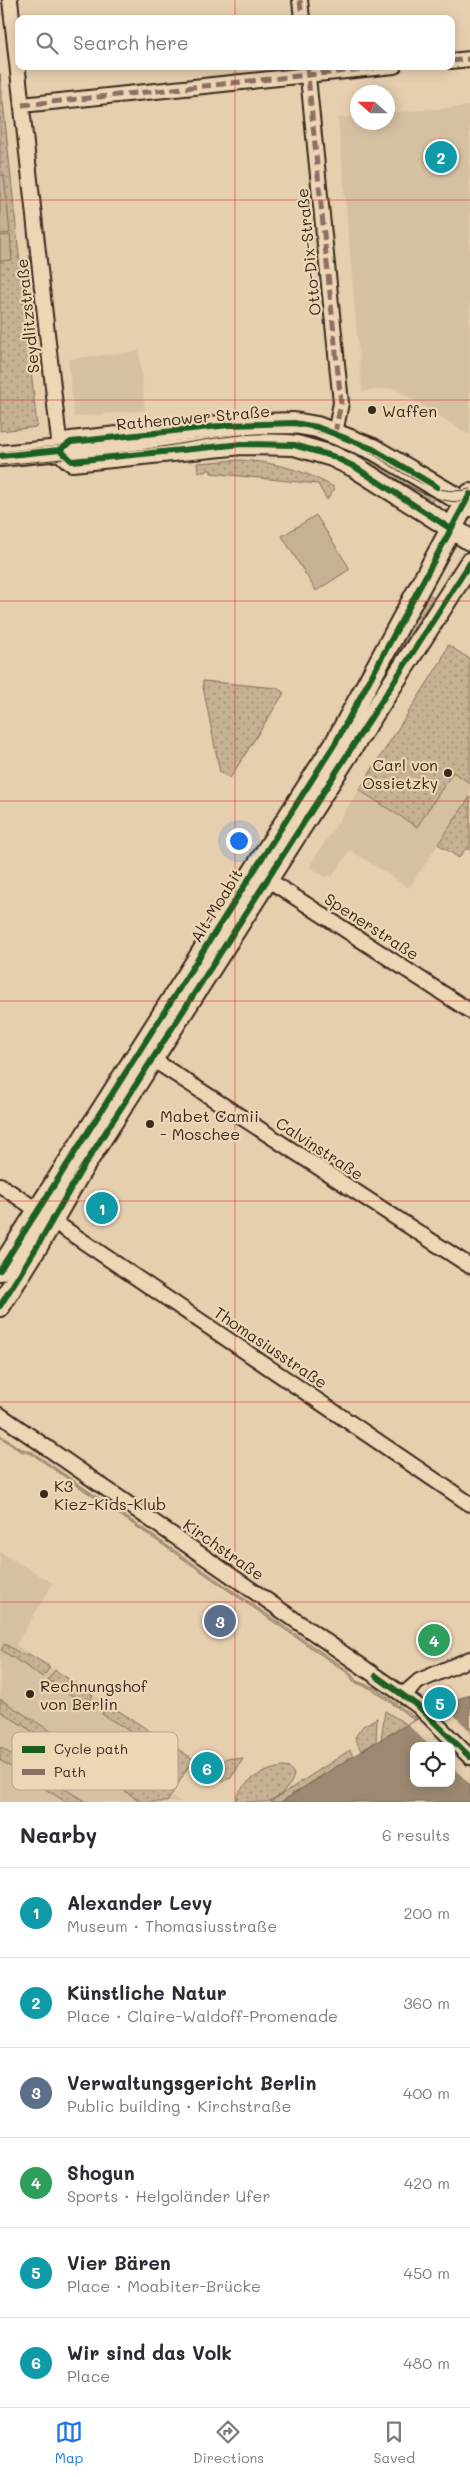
<!DOCTYPE html>
<meta charset="utf-8">
<style>
:root{--surface:#fff;--page:#f2f2f3;--text:#2b2b33;--muted:#7c7c81;--line:#e1e1e2;--accent:#1a73e8}
body{margin:0;font-family:Mali,sans-serif;background:var(--page);color:var(--text)}
.controls{position:absolute;right:15px;bottom:15px;display:grid;overflow:hidden;border-radius:10px;box-shadow:0 2px 12px #0003}
.controls button{width:45px;height:45px;display:grid;place-items:center;padding:0;border:0;border-bottom:1px solid var(--line);background:var(--surface);color:var(--text);font:25px sans-serif}
.compass{position:absolute;left:350px;top:85px;width:45px;height:45px;border-radius:50%;background:var(--surface);box-shadow:0 2px 12px #0003;rotate:291deg}
.you{position:absolute;left:238px;top:840px;width:18px;height:18px;margin:-12px;border:4px solid #fff;border-radius:50%;background:#1a73e8;box-shadow:0 0 0 8px #1a73e833}
.badge{display:grid;place-items:center;width:32px;height:32px;border-radius:50%;background:var(--accent);color:#fff;font-size:16px;font-weight:700}
.pin{position:absolute;translate:-50% -50%;border:2px solid #fff;box-shadow:0 1px 5px #0006}
.list{margin:0;padding:0;list-style:none}
h2{display:flex;justify-content:space-between;align-items:center;height:65px;margin:0;padding:0 20px;font-size:21px}
h2 small{font-size:16px;font-weight:400;color:var(--muted)}
.list li{display:grid;grid-template-columns:32px 1fr auto;gap:15px;align-items:center;box-sizing:border-box;height:90px;padding:0 20px;border-top:1px solid var(--line)}
.list b{display:block;font-size:19px;white-space:nowrap}
.list p{margin:0;font-size:16px;white-space:nowrap;color:var(--muted)}
.list em{font-size:16px;font-style:normal;color:var(--muted)}
.icon{flex:none;width:28px;height:28px;fill:none;stroke:currentColor;stroke-width:2;stroke-linecap:round;stroke-linejoin:round}
.map{position:relative;flex:none;width:470px;height:1802px;overflow:hidden}
.search{position:absolute;background:var(--surface);box-shadow:0 2px 12px #0003;left:15px;right:15px;top:15px;height:55px;display:flex;align-items:center;gap:12px;box-sizing:border-box;padding:0 18px;border-radius:10px;color:var(--muted);font-size:19px}
.sheet{height:605px;background:var(--surface)}
nav{display:flex;justify-content:space-around;align-items:center;box-sizing:border-box;height:70px;border-top:1px solid var(--line);background:var(--surface);font-size:14px;color:var(--muted)}
nav a{display:grid;justify-items:center;gap:2px}
nav .on{color:var(--accent)}
.map>svg:first-child{display:block}
.built{fill:#d6c0a2}
.grass{fill:url(#grass-dots);stroke:#806e59}
.garden{fill:#c6b194;stroke:#806e59}
.water{fill:#9d8972;stroke:#766350;fill-rule:evenodd}
.pier{fill:#e6cfaf}
.lines{fill:none;stroke-linecap:round;stroke-linejoin:round}
.street-casing{stroke:#3b2a1e;stroke-width:18}
.secondary-casing{stroke:#3b2a1e;stroke-width:24}
.street{stroke:#edd6b5;stroke-width:14}
.secondary{stroke:#edd6b5;stroke-width:20}
.tram{stroke:#3b2a1e;stroke-width:1}
.quiet{stroke:#8d6e63;stroke-width:5;stroke-dasharray:10 5;stroke-linecap:butt}
.cycleway-casing{stroke:#edd6b5;stroke-width:9}
.cycleway{stroke:#1b5e20;stroke-width:6}
.grid{fill:none;stroke:#d62828;stroke-width:1;stroke-opacity:0.55}
.poi-dot{fill:#3b2a1e;stroke:#edd6b5;stroke-width:2}
.labels{text-anchor:middle;dominant-baseline:central;stroke-width:4.5;stroke-linejoin:round;paint-order:stroke}
.street-label{font-size:16px;fill:#3b2a1e;stroke:#edd6b5}
.poi-label{font-size:16px;fill:#3b2a1e;stroke:#edd6b5;text-anchor:start}
.key{fill:#edd6b5;stroke:#b8a288;stroke-width:1}
.key-label{font-size:14px;fill:#3b2a1e}
</style>
<div class="map">
<svg width="470" height="1802" viewBox="0 0 470 1802">
<defs>
<pattern id="grass-dots" width="8" height="8" patternUnits="userSpaceOnUse" patternTransform="scale(1.25)"><rect width="8" height="8" fill="#c6b194"/><path d="M2 2h.1M6 6h.1" fill="none" stroke="#a29078" stroke-width="1.8" stroke-linecap="round"/></pattern>
</defs>
<rect width="100%" height="100%" fill="#e6cfaf"/>
<filter id="ink" filterUnits="userSpaceOnUse"><feTurbulence type="fractalNoise" baseFrequency=".02" numOctaves="2"/><feDisplacementMap in="SourceGraphic" scale="10" xChannelSelector="R" yChannelSelector="G"/><feConvolveMatrix kernelMatrix="1 2 1 2 8 2 1 2 1" color-interpolation-filters="sRGB"/></filter>
<g filter="url(#ink)">
<!-- built -->
<g class="built">
<polygon points="470,106 470,435 394,388 362,391 338,118 357,116 358,122 388,122 388,113"/>
<polygon points="139,351 145,410 74,417 68,359"/>
<polygon points="453,771 470,783 470,797 409,888 350,850 332,877 329,875 327,878 311,868 310,865 359,790 417,827"/>
<polygon points="0,1552 53,1583 55,1580 16,1645 193,1759 171,1796 181,1802 0,1802"/>
</g>
<!-- grass -->
<g class="grass">
<polygon points="0,73 37,427 0,431"/>
<polygon points="256,429 296,430 352,447 434,496 432,501 422,497 420,500 256,438"/>
<path d="M239 460C274 462 305 470 335 488L327 500 318 484 211 473V470H206L205 472H198L197 463Z"/>
<polygon points="426,591 433,597 350,732"/>
<polygon points="448,645 470,659 470,783 453,772 417,827 359,790 440,663"/>
<polygon points="203,681 277,688 284,693 230,778 220,772 203,687"/>
<polygon points="470,797 470,850 466,848 459,858 438,844"/>
<polygon points="0,1435 19,1448 32,1452 350,1672 356,1681 373,1687 417,1719 415,1720 372,1689 354,1682 349,1674 32,1454 20,1451 0,1437"/>
<polygon points="5,1644 23,1655 29,1654 50,1667 43,1677 1,1650"/>
<polygon points="55,1670 93,1695 87,1705 48,1680"/>
<polygon points="0,1699 60,1737 54,1745 0,1711"/>
<polygon points="108,1704 156,1735 150,1744 102,1714"/>
<polygon points="385,1711 408,1725 381,1740"/>
<polygon points="377,1718 376,1742 361,1751 355,1737 363,1726"/>
<path d="M161 1738 193 1759 167 1802H142L64 1753 70 1744C86 1754 131 1788 147 1789 158 1790 166 1782 169 1772L166 1757 156 1748Z"/>
<polygon points="0,1747 37,1771 34,1782 0,1760"/>
<polygon points="350,1750 353,1756 281,1802 270,1802"/>
<polygon points="226,1758 243,1759 231,1778 223,1781 214,1776"/>
<path d="M283 1767 289 1768 294 1774C293 1786 277 1798 267 1802 258 1802 244 1802 235 1802 239 1782 265 1769 283 1767Z"/>
<polygon points="47,1778 86,1802 66,1802 42,1787"/>
</g>
<!-- garden -->
<g class="garden">
<polygon points="0,175 4,175 10,233 0,234"/>
<polygon points="10,235 12,260 0,261 0,236"/>
<polygon points="316,515 350,569 316,591 282,536"/>
</g>
<!-- water -->
<path class="water" d="M470 1694V1802H281C342 1763 403 1722 470 1694ZM414 1746H451V1783H414Z"/>
<!-- pier -->
<polygon class="pier" points="444,1705 470,1731 470,1784 451,1766 451,1746 430,1746 408,1725"/>
<g class="lines">
<defs>
<g id="street">
<polyline points="10,0 60,450"/>
<polyline points="300,0 302,19"/>
<polyline points="451,61 470,59"/>
<polyline points="307,67 341,403 335,433"/>
<polyline points="22,105 394,66"/>
<polyline points="261,875 470,1011"/>
<polyline points="152,1059 470,1266"/>
<polyline points="0,1185 470,1504"/>
<polyline points="0,1415 403,1695 418,1706 470,1757"/>
<polyline points="403,1695 419,1681 470,1659"/>
</g>
<g id="secondary">
<polyline points="60,450 72,461 242,444 294,445 332,456 355,467 470,540"/>
<polyline points="0,456 60,450 71,442 229,425 294,423 317,427 373,449 470,506"/>
<polyline points="0,1270 336,742 470,494"/>
<polyline points="0,1306 38,1245 80,1172 470,563"/>
</g>
</defs>
<!-- street casing -->
<use href="#street" class="street-casing"/>
<!-- secondary casing -->
<use href="#secondary" class="secondary-casing"/>
<!-- street -->
<use href="#street" class="street"/>
<!-- secondary -->
<use href="#secondary" class="secondary"/>
<!-- tram -->
<g class="tram">
<path d="M317 432C333 436 349 441 364 449 397 467 430 499 470 489"/>
<polyline points="0,452 228,428 267,426"/>
<path d="M0 465C46 461 93 456 139 450 200 443 262 423 323 441 370 454 422 510 470 501"/>
</g>
<!-- quiet -->
<g class="quiet">
<polyline points="300,0 302,19"/>
<polyline points="451,61 470,59"/>
<polyline points="307,66 341,403 335,433"/>
<polyline points="22,105 394,66"/>
</g>
<defs>
<g id="cycleway">
<polyline points="60,450 72,461 242,444 294,445 332,456 355,467 451,529"/>
<polyline points="0,456 60,450 71,442 229,425 294,423 317,427 373,449 437,487"/>
<polyline points="0,1270 336,742 470,494"/>
<polyline points="0,1306 38,1245 80,1172 470,563"/>
<polyline points="376,1676 418,1706 470,1757"/>
</g>
</defs>
<!-- cycleway casing -->
<use href="#cycleway" class="cycleway-casing"/>
<!-- cycleway -->
<use href="#cycleway" class="cycleway"/>
</g>
</g>
<!-- grid -->
<path class="grid" d="M235 0V19M235 66V1802M0 200H470M0 400H470M0 601H470M0 801H470M0 1001H470M0 1201H470M0 1402H470M0 1602H470"/>
<!-- markers -->
<g class="poi-dot">
<circle cx="372" cy="410" r="5"/>
<circle cx="448" cy="773" r="5"/>
<circle cx="150" cy="1124" r="5"/>
<circle cx="44" cy="1494" r="5"/>
<circle cx="30" cy="1694" r="5"/>
</g>
<g class="labels">
<!-- street labels -->
<g class="street-label">
<text transform="translate(308 252) rotate(-96)">Otto-Dix-Straße</text>
<text transform="translate(27 316) rotate(-96)">Seydlitzstraße</text>
<text transform="translate(193 417) rotate(-5)">Rathenower Straße</text>
<text transform="translate(216 905) rotate(-58)">Alt-Moabit</text>
<text transform="translate(372 926) rotate(33)">Spenerstraße</text>
<text transform="translate(320 1148) rotate(33)">Calvinstraße</text>
<text transform="translate(271 1347) rotate(34)">Thomasiusstraße</text>
<text transform="translate(224 1549) rotate(35)">Kirchstraße</text>
</g>
<!-- poi labels -->
<g class="poi-label">
<text x="382" y="410">Waffen</text>
<text x="438" y="764" text-anchor="end">Carl von<tspan x="438" dy="18">Ossietzky</tspan></text>
<text x="160" y="1115">Mabet Camii<tspan x="160" dy="18">- Moschee</tspan></text>
<text x="54" y="1485">K3<tspan x="54" dy="18">Kiez-Kids-Klub</tspan></text>
<text x="40" y="1685">Rechnungshof<tspan x="40" dy="18">von Berlin</tspan></text>
</g>
</g>
<!-- legend -->
<rect x="12" y="1732" width="166" height="58" rx="8" class="key"/>
<rect x="22" y="1746" width="23" height="7" fill="#1b5e20"/>
<rect x="22" y="1769" width="23" height="6" fill="#8d6e63"/>
<g class="key-label">
<text x="54" y="1754">Cycle path</text>
<text x="54" y="1777">Path</text>
</g>
</svg>
<div class="controls">
<button><svg class="icon" aria-label="locate" viewBox="0 0 24 24"><circle cx="12" cy="12" r="6"/><path d="M12 2v4M12 18v4M2 12h4M18 12h4"/></svg></button>
</div>
<svg class="compass" viewBox="-18 -18 36 36"><path d="M0-13l5 13h-10z" fill="#e53935"/><path d="M0 13l5-13h-10z" fill="#7c7c81"/></svg>
<div class="you"></div>
<div class="pin badge" style="left:102px;top:1208px;background:#0f9aa8">1</div>
<div class="pin badge" style="left:441px;top:157px;background:#0f9aa8">2</div>
<div class="pin badge" style="left:220px;top:1621px;background:#5c6f8a">3</div>
<div class="pin badge" style="left:434px;top:1640px;background:#2e9e5b">4</div>
<div class="pin badge" style="left:440px;top:1703px;background:#0f9aa8">5</div>
<div class="pin badge" style="left:207px;top:1768px;background:#0f9aa8">6</div>
<div class="search"><svg class="icon" aria-label="search" viewBox="0 0 24 24"><circle cx="10" cy="10" r="6"/><path d="M15 15l6 6"/></svg>Search here</div>
</div>
<section class="sheet">
<h2>Nearby<small>6 results</small></h2>
<ul class="list">
<li><span class="badge" style="background:#0f9aa8">1</span><div><b>Alexander Levy</b><p>Museum · Thomasiusstraße</p></div><em>200 m</em></li>
<li><span class="badge" style="background:#0f9aa8">2</span><div><b>Künstliche Natur</b><p>Place · Claire-Waldoff-Promenade</p></div><em>360 m</em></li>
<li><span class="badge" style="background:#5c6f8a">3</span><div><b>Verwaltungsgericht Berlin</b><p>Public building · Kirchstraße</p></div><em>400 m</em></li>
<li><span class="badge" style="background:#2e9e5b">4</span><div><b>Shogun</b><p>Sports · Helgoländer Ufer</p></div><em>420 m</em></li>
<li><span class="badge" style="background:#0f9aa8">5</span><div><b>Vier Bären</b><p>Place · Moabiter-Brücke</p></div><em>450 m</em></li>
<li><span class="badge" style="background:#0f9aa8">6</span><div><b>Wir sind das Volk</b><p>Place</p></div><em>480 m</em></li>
</ul>
</section>
<nav>
<a class="on"><svg class="icon" aria-label="map" viewBox="0 0 24 24"><path d="M3 6l6-2 6 2 6-2v14l-6 2-6-2-6 2zM9 4v14M15 6v14"/></svg>Map</a>
<a><svg class="icon" aria-label="directions" viewBox="0 0 24 24"><path d="M12 3l9 9-9 9-9-9zM9 14v-3h6M13 9l2 2-2 2"/></svg>Directions</a>
<a><svg class="icon" aria-label="saved" viewBox="0 0 24 24"><path d="M7 4h10v16l-5-4-5 4z"/></svg>Saved</a>
</nav>
